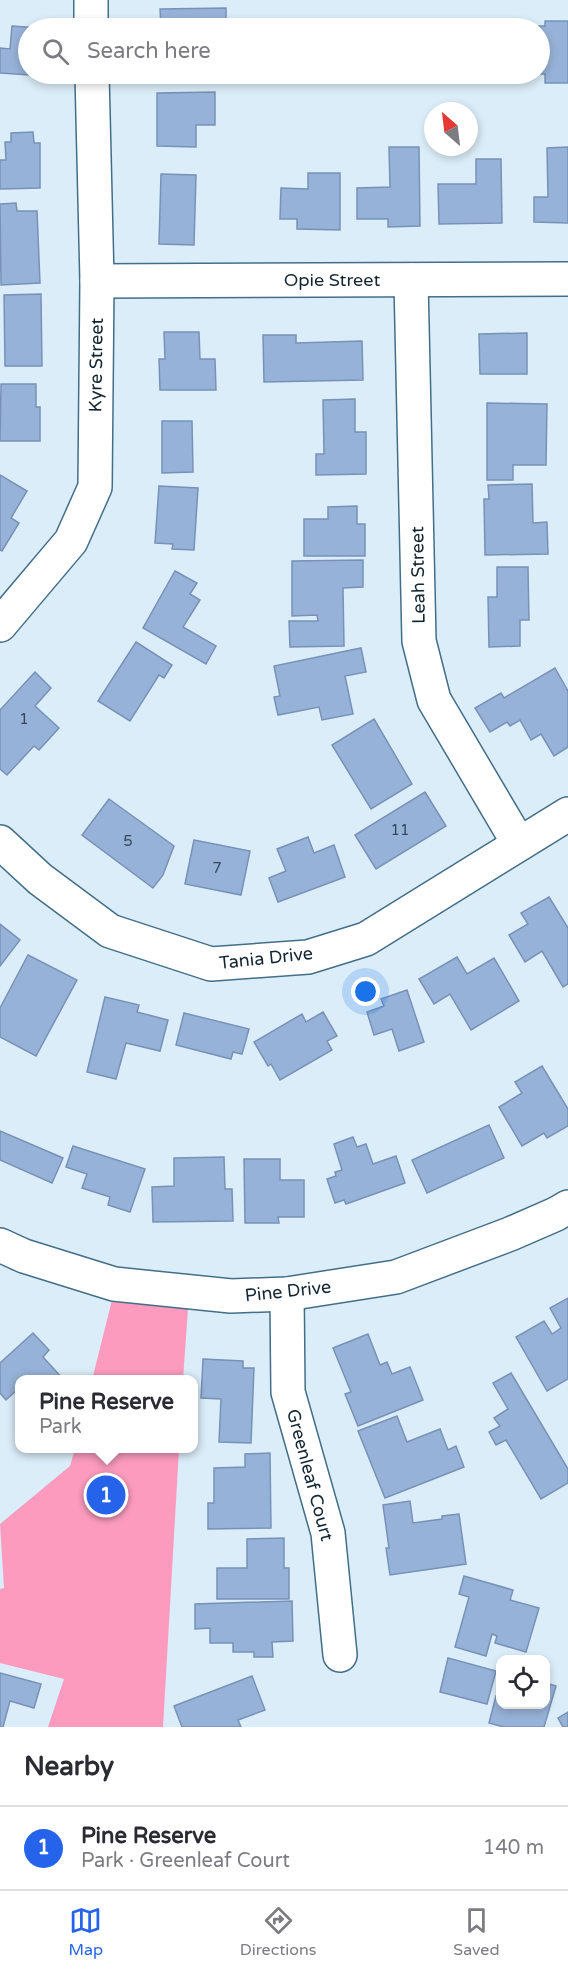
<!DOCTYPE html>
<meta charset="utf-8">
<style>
:root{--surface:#fff;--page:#f2f2f3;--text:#2b2b33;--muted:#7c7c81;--line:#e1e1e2;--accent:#2563eb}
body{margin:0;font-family:"Varela Round",sans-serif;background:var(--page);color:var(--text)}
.controls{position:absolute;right:18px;bottom:18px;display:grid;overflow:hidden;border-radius:12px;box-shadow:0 3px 9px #0003}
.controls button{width:54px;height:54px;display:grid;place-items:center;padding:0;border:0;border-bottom:2px solid var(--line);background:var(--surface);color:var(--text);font:30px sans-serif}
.compass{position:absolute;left:424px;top:102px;width:54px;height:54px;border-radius:50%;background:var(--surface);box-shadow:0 3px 9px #0003;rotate:332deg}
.you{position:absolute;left:366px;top:992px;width:21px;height:21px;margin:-15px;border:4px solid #fff;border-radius:50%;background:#1a73e8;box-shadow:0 0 0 9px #1a73e833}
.badge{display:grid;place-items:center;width:39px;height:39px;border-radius:50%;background:var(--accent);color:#fff;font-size:20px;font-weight:700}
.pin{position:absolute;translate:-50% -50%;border:3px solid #fff;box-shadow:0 2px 6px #0006}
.popup{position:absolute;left:15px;top:1375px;width:183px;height:78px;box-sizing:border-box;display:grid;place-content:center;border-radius:12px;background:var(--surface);filter:drop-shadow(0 2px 4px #0005);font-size:20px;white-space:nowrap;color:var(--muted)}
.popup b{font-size:22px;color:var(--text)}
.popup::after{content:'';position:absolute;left:50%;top:100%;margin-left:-12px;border:12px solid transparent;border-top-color:var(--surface)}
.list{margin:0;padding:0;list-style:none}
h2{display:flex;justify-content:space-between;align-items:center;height:78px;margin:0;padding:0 24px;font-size:26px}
h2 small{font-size:20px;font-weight:400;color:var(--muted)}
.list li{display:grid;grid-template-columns:39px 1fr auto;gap:18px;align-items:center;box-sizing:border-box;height:84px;padding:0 24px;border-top:2px solid var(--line)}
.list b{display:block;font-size:22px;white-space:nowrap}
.list p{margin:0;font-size:20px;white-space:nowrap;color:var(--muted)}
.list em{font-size:20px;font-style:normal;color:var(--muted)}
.icon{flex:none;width:33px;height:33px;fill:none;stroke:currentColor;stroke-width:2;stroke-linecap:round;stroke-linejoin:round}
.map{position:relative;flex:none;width:568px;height:1727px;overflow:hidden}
.search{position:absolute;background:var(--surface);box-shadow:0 3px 9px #0003;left:18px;right:18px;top:18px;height:66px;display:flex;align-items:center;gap:15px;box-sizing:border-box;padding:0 21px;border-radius:33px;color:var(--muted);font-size:22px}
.sheet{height:162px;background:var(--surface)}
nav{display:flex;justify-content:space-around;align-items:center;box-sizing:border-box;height:84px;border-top:2px solid var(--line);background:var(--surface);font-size:16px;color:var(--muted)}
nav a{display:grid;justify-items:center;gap:3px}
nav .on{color:var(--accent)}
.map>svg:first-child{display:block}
.green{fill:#fc9bbe}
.building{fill:#97b2d8;stroke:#7892b7;stroke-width:1.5}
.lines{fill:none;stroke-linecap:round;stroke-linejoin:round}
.minor-casing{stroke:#436e88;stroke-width:36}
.minor{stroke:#fff;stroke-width:33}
.labels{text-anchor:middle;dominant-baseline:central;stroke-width:5;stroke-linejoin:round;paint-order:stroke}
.number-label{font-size:15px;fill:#34485a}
.street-label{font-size:18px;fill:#132530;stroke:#fff}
</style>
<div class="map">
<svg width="568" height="1727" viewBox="0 0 568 1727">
<rect width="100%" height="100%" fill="#dbedf9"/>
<!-- green -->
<g class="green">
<polygon points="112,1300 188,1309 183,1379 92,1380"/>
<polygon points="75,1449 179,1449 163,1727 48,1727 64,1679 0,1663 0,1589 4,1588 0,1524 70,1466"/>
</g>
<!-- building -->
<g class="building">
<polygon points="226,8 226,28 161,28 160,9"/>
<polygon points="416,19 416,28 346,28 346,20"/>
<rect x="278" y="20" width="53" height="8"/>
<polygon points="545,21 568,21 568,83 545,83 545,74 524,74 540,74 540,28 517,28 517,26 545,26"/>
<polygon points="493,22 493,28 440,28 440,27 462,26 462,23"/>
<polygon points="12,26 40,28 28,28 28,74 46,74 45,76 0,73 0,48 10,49"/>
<rect x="300" y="74" width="31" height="3"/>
<rect x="464" y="74" width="29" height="7"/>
<polygon points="215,92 215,125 196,125 196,147 157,146 157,93"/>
<polygon points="33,132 34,143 40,143 40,188 0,189 0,160 6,160 5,142 11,142 11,133"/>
<polygon points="389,147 419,147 420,226 388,227 388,219 357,219 357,188 390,187"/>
<polygon points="568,147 568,223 534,222 534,197 548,197 547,148"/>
<polygon points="476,159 501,159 502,223 439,224 438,184 476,184"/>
<polygon points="308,173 340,173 340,230 297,229 297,219 280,219 281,188 308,189"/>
<polygon points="161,174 196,175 194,245 159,244"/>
<polygon points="16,203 17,211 37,211 40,283 1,285 0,204"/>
<polygon points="41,294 42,366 5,366 4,295"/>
<polygon points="164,332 199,332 200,359 215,359 216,390 160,390 159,359 165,359"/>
<polygon points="527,333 527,374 480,374 479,334"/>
<polygon points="263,335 296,335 296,343 362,341 363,380 264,382"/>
<polygon points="1,384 36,384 36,407 40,407 40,441 0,441"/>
<polygon points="355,399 355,432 366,432 366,474 316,475 316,454 324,454 323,400"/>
<polygon points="487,403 547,404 546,465 513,465 513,480 487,480"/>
<polygon points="162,421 192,421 193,472 162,473"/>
<polygon points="0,475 27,491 11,518 19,523 2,551 0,550"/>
<polygon points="532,484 533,523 547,522 548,554 485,555 484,499 489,499 488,485"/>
<polygon points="159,486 198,488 194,550 172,549 173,544 155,543"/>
<polygon points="357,506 357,524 365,524 365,556 304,556 304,519 328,519 328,507"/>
<polygon points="363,560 363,587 343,588 344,646 290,647 289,621 318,621 317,615 292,616 292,561"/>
<polygon points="497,567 528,567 529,620 520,620 520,646 489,647 488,597 497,597"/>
<polygon points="175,571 197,583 190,594 200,600 183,627 216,646 206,664 143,628"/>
<polygon points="136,642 172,665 164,678 159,675 130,721 98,701"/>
<polygon points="361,648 366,672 345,676 353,714 322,720 319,707 278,715 274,697 280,696 274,666"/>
<polygon points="555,668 568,691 568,747 554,756 541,734 531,740 520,720 510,726 507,722 490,732 475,708 501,693 504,698"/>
<polygon points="35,672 51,688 35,706 59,728 39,750 34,746 7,775 0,769 0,710"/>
<polygon points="374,719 412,784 371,809 332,745"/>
<polygon points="425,792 446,826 376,869 355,835"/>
<polygon points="109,799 174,846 163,875 153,888 82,835"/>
<polygon points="308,837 314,853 334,845 345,877 278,902 269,878 286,871 277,849"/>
<polygon points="194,840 250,851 241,895 185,884"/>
<polygon points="549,897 568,928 568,984 563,987 542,951 525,962 509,935 528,924 521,913"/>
<polygon points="0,924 20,940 0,966"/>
<polygon points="28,955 77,980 36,1056 0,1037 0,1008"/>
<polygon points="457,957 467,974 494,958 519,1001 471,1030 450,994 434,1004 419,979"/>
<polygon points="407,990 424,1042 399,1051 392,1029 374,1035 367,1012 384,1006 381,999"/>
<polygon points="105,997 139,1005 137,1012 168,1020 160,1051 126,1043 116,1079 87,1072"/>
<polygon points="323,1012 337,1036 327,1041 332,1050 280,1080 271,1064 268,1066 254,1042 302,1014 306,1022"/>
<polygon points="184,1013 249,1029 242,1054 233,1052 231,1059 176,1045"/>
<polygon points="542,1066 568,1109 568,1126 547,1138 544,1133 522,1146 499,1107 522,1093 515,1082"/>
<polygon points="489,1125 504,1158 427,1193 412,1160"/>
<polygon points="0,1131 63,1158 52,1183 0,1160"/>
<polygon points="353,1137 357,1147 366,1144 373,1164 396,1156 405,1183 346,1204 344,1200 335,1203 327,1179 336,1176 335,1172 342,1170 334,1144"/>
<polygon points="73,1146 145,1169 130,1212 108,1205 110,1197 82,1188 87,1174 66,1167"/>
<polygon points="224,1157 225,1189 232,1189 233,1221 153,1222 152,1187 174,1186 174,1158"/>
<polygon points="244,1159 280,1159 280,1180 304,1180 304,1217 278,1217 279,1223 245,1223"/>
<polygon points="568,1298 568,1379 547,1391 516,1337 544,1321 552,1334 561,1328 550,1308"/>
<polygon points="33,1333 49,1350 43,1357 64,1380 19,1380 19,1388 6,1400 0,1393 0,1363"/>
<polygon points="368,1334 380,1365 387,1362 392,1374 410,1367 423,1400 358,1426 345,1394 351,1392 333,1348"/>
<polygon points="203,1359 243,1361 243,1368 254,1368 251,1443 219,1442 221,1399 201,1398"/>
<polygon points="511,1373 568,1469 568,1483 541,1499 506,1440 496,1445 489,1432 500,1426 494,1418 508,1409 493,1383"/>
<polygon points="397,1416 407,1442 440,1429 448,1450 456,1446 464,1467 385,1498 358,1431"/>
<polygon points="270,1453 271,1528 208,1529 208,1503 214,1503 214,1468 245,1467 245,1454"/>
<polygon points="410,1501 413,1523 442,1519 442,1516 459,1514 466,1564 390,1575 386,1548 389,1548 383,1505"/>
<polygon points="284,1538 284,1568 289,1568 289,1599 217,1599 217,1568 247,1568 247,1539"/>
<polygon points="464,1576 513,1590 510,1600 539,1608 526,1652 495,1643 497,1636 492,1634 486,1656 455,1647 469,1597 459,1594"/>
<polygon points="292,1601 293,1641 272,1642 273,1657 254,1657 254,1652 233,1652 233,1643 210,1643 210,1628 195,1629 195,1604"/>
<polygon points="448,1658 496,1671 487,1704 440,1692"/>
<polygon points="0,1673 41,1684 34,1708 10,1701 3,1727 0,1727"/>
<polygon points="252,1676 265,1710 238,1720 241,1727 182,1727 174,1706"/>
<polygon points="546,1683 556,1686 544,1727 504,1727 489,1723 496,1696 500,1697 500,1704 546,1704"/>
<polygon points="568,1712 568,1727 563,1727 558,1718"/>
</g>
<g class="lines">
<defs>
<g id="minor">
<polyline points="91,0 91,28"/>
<polyline points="411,280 419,641 434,700 519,844"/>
<polyline points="97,281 568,279"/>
<polyline points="0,625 71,541 95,487 97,281 92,74"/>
<polyline points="0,842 40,879 110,931 211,964 308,957 366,939 568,814"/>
<polyline points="0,1245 24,1256 114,1284 231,1296 287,1294 396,1277 510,1234 556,1214 568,1207"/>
<polyline points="287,1294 288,1392 328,1533 340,1655"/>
</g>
</defs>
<!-- minor casing -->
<use href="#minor" class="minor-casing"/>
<!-- minor -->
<use href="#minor" class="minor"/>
</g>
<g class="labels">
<!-- number labels -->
<g class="number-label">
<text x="24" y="719">1</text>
<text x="400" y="830">11</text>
<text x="128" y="841">5</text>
<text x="217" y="868">7</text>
</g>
<!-- street labels -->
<g class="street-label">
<text x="332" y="280">Opie Street</text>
<text transform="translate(96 365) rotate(-89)">Kyre Street</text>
<text transform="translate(418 575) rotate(-91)">Leah Street</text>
<text transform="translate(266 958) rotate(-6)">Tania Drive</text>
<text transform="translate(288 1291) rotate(-6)">Pine Drive</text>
<text transform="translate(310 1475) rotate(75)">Greenleaf Court</text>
</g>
</g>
</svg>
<div class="controls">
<button><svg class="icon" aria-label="locate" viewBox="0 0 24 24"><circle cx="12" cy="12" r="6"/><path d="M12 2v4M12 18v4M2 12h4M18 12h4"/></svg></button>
</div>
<svg class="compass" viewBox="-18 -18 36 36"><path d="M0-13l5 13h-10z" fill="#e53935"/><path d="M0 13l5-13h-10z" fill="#7c7c81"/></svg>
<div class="you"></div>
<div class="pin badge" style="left:106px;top:1495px">1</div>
<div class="popup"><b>Pine Reserve</b>Park</div>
<div class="search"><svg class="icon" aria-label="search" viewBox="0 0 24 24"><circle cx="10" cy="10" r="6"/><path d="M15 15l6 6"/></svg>Search here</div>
</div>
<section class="sheet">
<h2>Nearby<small></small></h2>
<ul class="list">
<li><span class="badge">1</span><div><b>Pine Reserve</b><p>Park · Greenleaf Court</p></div><em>140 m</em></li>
</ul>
</section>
<nav>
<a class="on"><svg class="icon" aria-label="map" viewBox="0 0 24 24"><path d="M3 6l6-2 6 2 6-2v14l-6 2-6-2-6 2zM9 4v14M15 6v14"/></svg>Map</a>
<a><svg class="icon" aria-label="directions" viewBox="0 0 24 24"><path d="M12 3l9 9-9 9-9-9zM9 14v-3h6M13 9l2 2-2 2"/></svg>Directions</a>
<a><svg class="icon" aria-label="saved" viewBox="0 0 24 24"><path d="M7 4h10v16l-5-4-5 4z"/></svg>Saved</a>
</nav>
